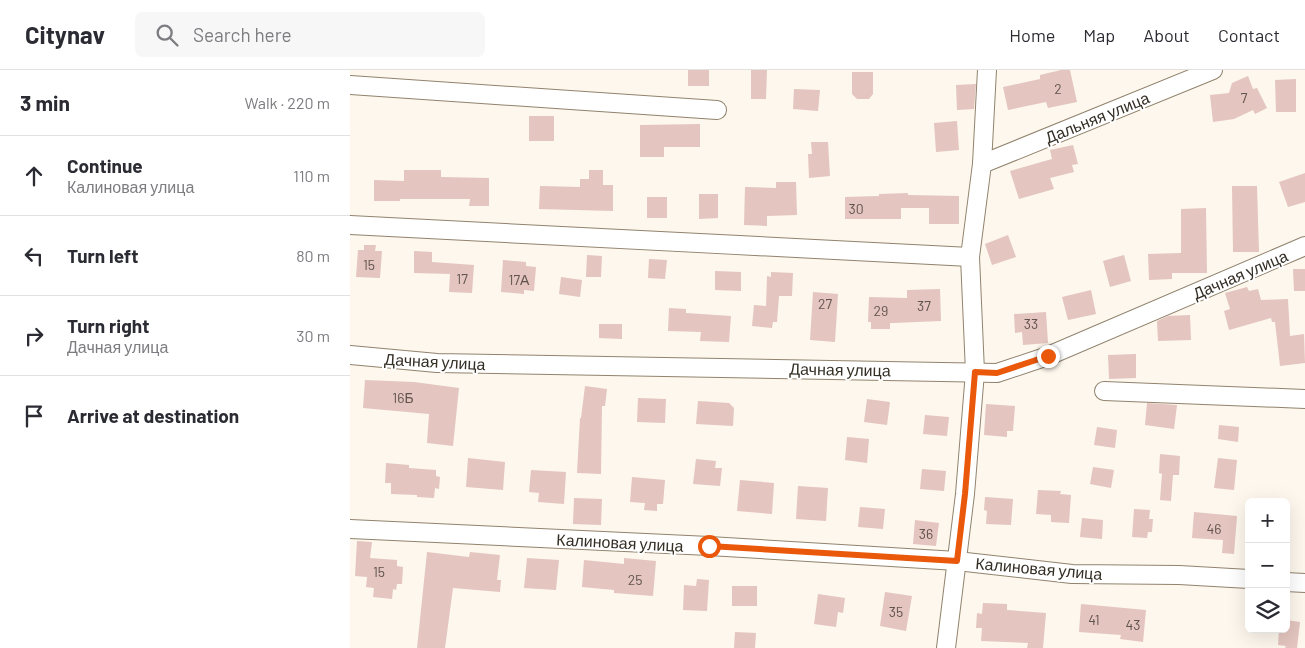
<!DOCTYPE html>
<meta charset="utf-8">
<style>
:root{--surface:#fff;--page:#f7f7f7;--text:#2b2b33;--muted:#7c7c81;--line:#e1e1e2}
body{margin:0;font-family:Barlow,sans-serif;background:var(--page);color:var(--text)}
.controls{position:absolute;right:15px;bottom:15px;display:grid;overflow:hidden;border-radius:8px;box-shadow:0 5px 20px #0002}
.controls button{width:45px;height:45px;display:grid;place-items:center;padding:0;border:0;border-bottom:1px solid var(--line);background:var(--surface);color:var(--text);font:25px sans-serif}
.stop{position:absolute;width:15px;height:15px;margin:-11px;border:4px solid #ea580c;border-radius:50%;background:#fff}
.stop.end{background:#ea580c;border-color:#fff;box-shadow:0 1px 5px #0008}
.list{margin:0;padding:0;list-style:none}
h2{display:flex;justify-content:space-between;align-items:center;height:65px;margin:0;padding:0 20px;font-size:21px}
h2 small{font-size:16px;font-weight:400;color:var(--muted)}
.list li{display:grid;grid-template-columns:32px 1fr auto;gap:15px;align-items:center;box-sizing:border-box;height:80px;padding:0 20px;border-top:1px solid var(--line)}
.list b{display:block;font-size:19px;white-space:nowrap}
.list p{margin:0;font-size:16px;white-space:nowrap;color:var(--muted)}
.list em{font-size:16px;font-style:normal;color:var(--muted)}
.icon{flex:none;width:28px;height:28px;fill:none;stroke:currentColor;stroke-width:2;stroke-linecap:round;stroke-linejoin:round}
.map{position:relative;flex:none;width:955px;height:578px;overflow:hidden}
header{display:flex;align-items:center;gap:30px;box-sizing:border-box;height:70px;padding:0 25px;background:var(--surface);border-bottom:1px solid var(--line)}
header strong{font-size:24px}
nav{display:flex;gap:28px;margin-inline-start:auto;font-size:18px}
.search{width:350px;height:45px;background:var(--page);display:flex;align-items:center;gap:12px;box-sizing:border-box;padding:0 18px;border-radius:8px;color:var(--muted);font-size:19px}
main{display:flex}
aside{flex:1;background:var(--surface)}
.map>svg:first-child{display:block}
.building{fill:#e4c5bf}
.lines{fill:none;stroke-linecap:round;stroke-linejoin:round}
.minor-casing{stroke:#91836d;stroke-width:20}
.minor{stroke:#fff;stroke-width:18}
.route{stroke:#ea580c;stroke-width:6}
.labels{text-anchor:middle;dominant-baseline:central;stroke-width:4;stroke-linejoin:round;paint-order:stroke}
.number-label{font-size:14px;fill:#60544c}
.street-label{font-size:16px;fill:#342e25;stroke:#fff}
</style>
<header>
<strong>Citynav</strong>
<div class="search"><svg class="icon" aria-label="search" viewBox="0 0 24 24"><circle cx="10" cy="10" r="6"/><path d="M15 15l6 6"/></svg>Search here</div>
<nav><a>Home</a><a>Map</a><a>About</a><a>Contact</a></nav>
</header>
<main>
<aside>
<h2>3 min<small>Walk · 220 m</small></h2>
<ul class="list">
<li><svg class="icon" aria-label="ahead" viewBox="0 0 24 24"><path d="M12 20V5M6 11l6-6 6 6"/></svg><div><b>Continue</b><p>Калиновая улица</p></div><em>110 m</em></li>
<li><svg class="icon" aria-label="left" viewBox="0 0 24 24"><path d="M17 20v-9H6M10 6l-5 5 5 5"/></svg><div><b>Turn left</b></div><em>80 m</em></li>
<li><svg class="icon" aria-label="right" viewBox="0 0 24 24"><path d="M7 20v-9h11M14 6l5 5-5 5"/></svg><div><b>Turn right</b><p>Дачная улица</p></div><em>30 m</em></li>
<li><svg class="icon" aria-label="arrive" viewBox="0 0 24 24"><path d="M6 21V4h12l-3 4 3 4H6"/></svg><div><b>Arrive at destination</b></div></li>
</ul>
</aside>
<div class="map">
<svg width="955" height="578" viewBox="0 0 955 578">
<rect width="100%" height="100%" fill="#fdf7ed"/>
<!-- building -->
<g class="building">
<rect x="338" y="0" width="21" height="16"/>
<polygon points="401,0 417,0 416,29 401,29"/>
<polygon points="711,0 720,0 727,32 698,38 696,32 658,40 653,17 690,9 690,5"/>
<polygon points="502,2 523,2 523,24 519,29 507,29 502,24"/>
<polygon points="898,6 903,19 907,18 917,38 905,44 903,40 884,49 863,52 860,25 879,23 882,13"/>
<polygon points="946,9 946,42 926,42 925,10"/>
<polygon points="626,14 624,39 607,40 606,15"/>
<polygon points="444,19 470,20 468,41 443,39"/>
<rect x="179" y="46" width="25" height="25"/>
<polygon points="607,51 609,80 586,82 584,53"/>
<polygon points="350,54 350,77 314,77 314,87 290,87 290,55"/>
<polygon points="461,72 478,72 480,106 459,108 458,84 462,84"/>
<polygon points="723,75 728,94 722,95 724,102 700,108 704,119 669,129 660,101 702,89 700,80"/>
<polygon points="54,100 91,100 91,107 139,108 139,136 119,136 120,129 50,129 50,131 24,131 24,110 54,111"/>
<polygon points="239,100 253,100 253,115 263,115 263,141 189,139 190,116 230,117 230,109 239,109"/>
<polygon points="955,103 955,132 938,137 929,112"/>
<polygon points="426,112 446,112 447,145 417,146 417,156 394,155 395,117 426,118"/>
<polygon points="882,116 907,116 909,182 883,182"/>
<polygon points="558,123 558,125 609,126 609,154 579,154 579,138 551,138 551,149 495,149 495,127 529,126 529,124"/>
<polygon points="349,124 368,124 368,148 349,149"/>
<rect x="297" y="127" width="20" height="21"/>
<polygon points="856,138 857,203 822,203 822,209 799,210 798,184 831,183 831,139"/>
<polygon points="658,165 666,187 642,195 635,174"/>
<polygon points="14,175 26,175 25,181 32,181 30,208 6,207 8,180 14,180"/>
<polygon points="64,181 82,182 82,192 124,195 122,223 99,222 100,204 64,203"/>
<polygon points="237,185 252,186 251,207 236,207"/>
<polygon points="774,185 781,211 760,217 753,191"/>
<polygon points="299,189 317,190 315,209 298,208"/>
<polygon points="153,190 176,192 176,196 186,197 184,221 174,220 174,224 151,222"/>
<polygon points="943,199 955,199 955,221 944,221"/>
<polygon points="365,201 391,202 391,221 365,220"/>
<polygon points="421,202 443,203 442,226 429,226 427,252 423,252 422,258 402,256 404,235 416,236 417,206 421,207"/>
<polygon points="211,207 232,210 230,227 209,224"/>
<polygon points="897,217 899,221 908,219 911,230 938,229 940,266 954,264 955,293 930,296 925,252 922,252 921,248 879,260 874,241 880,239 875,223"/>
<polygon points="590,219 591,251 543,253 540,253 540,259 521,259 521,252 518,252 519,227 557,228 557,220"/>
<polygon points="741,220 746,244 718,250 712,227"/>
<polygon points="463,222 488,224 485,272 460,270"/>
<polygon points="319,238 336,239 336,243 381,246 379,272 350,271 351,262 318,261"/>
<polygon points="696,242 698,273 673,275 672,262 665,263 664,244"/>
<polygon points="840,245 841,270 808,271 807,251 818,246"/>
<polygon points="249,254 272,254 272,269 249,268"/>
<polygon points="786,284 786,308 759,309 758,285"/>
<polygon points="15,310 64,312 109,318 103,376 77,373 79,344 13,338"/>
<polygon points="235,316 257,319 255,336 252,336 251,404 227,403 230,348 231,348"/>
<polygon points="288,328 316,329 315,353 287,352"/>
<polygon points="517,329 540,332 537,355 514,352"/>
<polygon points="348,331 379,333 384,338 383,356 346,354"/>
<polygon points="797,333 827,335 824,359 795,355"/>
<polygon points="636,334 665,336 663,361 657,361 657,367 634,365"/>
<polygon points="575,345 599,347 597,366 573,364"/>
<polygon points="869,355 889,357 888,372 868,369"/>
<polygon points="747,357 767,360 765,378 744,375"/>
<polygon points="497,367 519,369 517,393 495,390"/>
<polygon points="810,384 830,386 829,405 823,405 821,431 810,430 812,404 809,403"/>
<polygon points="118,388 155,392 153,420 116,417"/>
<polygon points="868,388 887,390 884,420 864,418"/>
<polygon points="346,389 366,391 365,398 372,398 370,416 343,414"/>
<polygon points="36,393 59,395 59,398 86,400 86,406 90,407 89,419 85,418 84,428 67,427 67,425 41,424 41,413 35,413"/>
<polygon points="743,397 764,400 761,418 740,414"/>
<polygon points="572,399 596,401 594,421 570,419"/>
<polygon points="181,400 216,402 214,434 188,432 189,423 179,422"/>
<polygon points="282,407 315,410 313,434 307,434 307,441 294,440 295,433 280,432"/>
<polygon points="390,410 424,413 422,444 387,441"/>
<polygon points="448,416 478,418 476,451 446,449"/>
<polygon points="688,420 711,421 710,424 721,425 719,453 701,452 701,445 686,444"/>
<polygon points="635,427 663,429 661,455 636,454 637,441 634,440"/>
<polygon points="224,428 252,429 251,455 223,454"/>
<polygon points="510,437 535,439 533,459 508,457"/>
<polygon points="784,439 800,440 799,449 803,449 802,462 798,462 797,468 782,467"/>
<polygon points="844,442 887,446 884,484 872,483 873,470 842,468"/>
<polygon points="732,448 753,450 752,469 730,467"/>
<polygon points="565,450 589,453 586,476 563,474"/>
<polygon points="7,471 22,472 20,488 47,490 47,496 53,497 52,514 47,514 46,520 43,519 42,529 23,527 24,518 16,517 17,507 5,506"/>
<polygon points="77,482 119,487 120,482 150,485 147,510 151,510 150,522 103,518 95,578 67,578"/>
<polygon points="177,488 209,490 206,520 174,518"/>
<polygon points="274,488 306,491 303,526 264,523 264,520 232,517 234,490 274,494"/>
<polygon points="347,509 359,510 357,541 333,540 334,515 346,516"/>
<rect x="382" y="516" width="25" height="20"/>
<polygon points="535,522 562,526 556,561 530,556"/>
<polygon points="468,524 495,528 493,543 488,542 486,557 464,554"/>
<polygon points="633,533 657,534 657,540 696,543 693,578 677,578 678,573 631,571 632,558 626,558 627,543 632,544"/>
<polygon points="731,534 796,540 793,572 770,569 771,565 729,562"/>
<polygon points="936,550 950,552 947,578 935,578 936,576 928,575 929,559 936,559"/>
<polygon points="385,562 406,563 405,578 384,578"/>
</g>
<g class="lines">
<defs>
<g id="minor">
<polyline points="0,15 367,40"/>
<polyline points="632,94 863,0"/>
<polyline points="0,155 620,187"/>
<polyline points="0,285 87,293 647,303 698,286 955,176"/>
<polyline points="754,321 955,329"/>
<polyline points="0,459 359,476 607,491 722,504 829,505 899,509"/>
<polyline points="936,512 955,513"/>
<polyline points="596,578 615,424 625,302 620,187 632,94 637,0"/>
</g>
</defs>
<!-- minor casing -->
<use href="#minor" class="minor-casing"/>
<!-- minor -->
<use href="#minor" class="minor"/>
</g>
<g class="lines">
<!-- route -->
<polyline class="route" points="359,476 607,491 615,424 625,302 647,303 698,286"/>
</g>
<g class="labels">
<!-- number labels -->
<g class="number-label">
<text x="708" y="18">2</text>
<text x="894" y="27">7</text>
<text x="506" y="138">30</text>
<text x="19" y="194">15</text>
<text x="112" y="208">17</text>
<text x="169" y="209">17А</text>
<text x="475" y="233">27</text>
<text x="574" y="235">37</text>
<text x="531" y="240">29</text>
<text x="681" y="253">33</text>
<text x="53" y="327">16Б</text>
<text x="864" y="458">46</text>
<text x="576" y="463">36</text>
<text x="29" y="501">15</text>
<text x="285" y="509">25</text>
<text x="546" y="541">35</text>
<text x="744" y="549">41</text>
<text x="783" y="554">43</text>
</g>
<!-- street labels -->
<g class="street-label">
<text transform="translate(747 47) rotate(-22)">Дальняя улица</text>
<text transform="translate(890 204) rotate(-23)">Дачная улица</text>
<text transform="translate(85 291) rotate(3)">Дачная улица</text>
<text transform="translate(490 299) rotate(1)">Дачная улица</text>
<text transform="translate(270 472) rotate(3)">Калиновая улица</text>
<text transform="translate(689 498) rotate(5)">Калиновая улица</text>
</g>
</g>
</svg>
<div class="controls">
<button>+</button>
<button>−</button>
<button><svg class="icon" aria-label="layers" viewBox="0 0 24 24"><path d="M12 4l9 5-9 5-9-5zM3 14l9 5 9-5"/></svg></button>
</div>
<div class="stop" style="left:359px;top:476px"></div>
<div class="stop end" style="left:698px;top:286px"></div>
</div>
</main>
